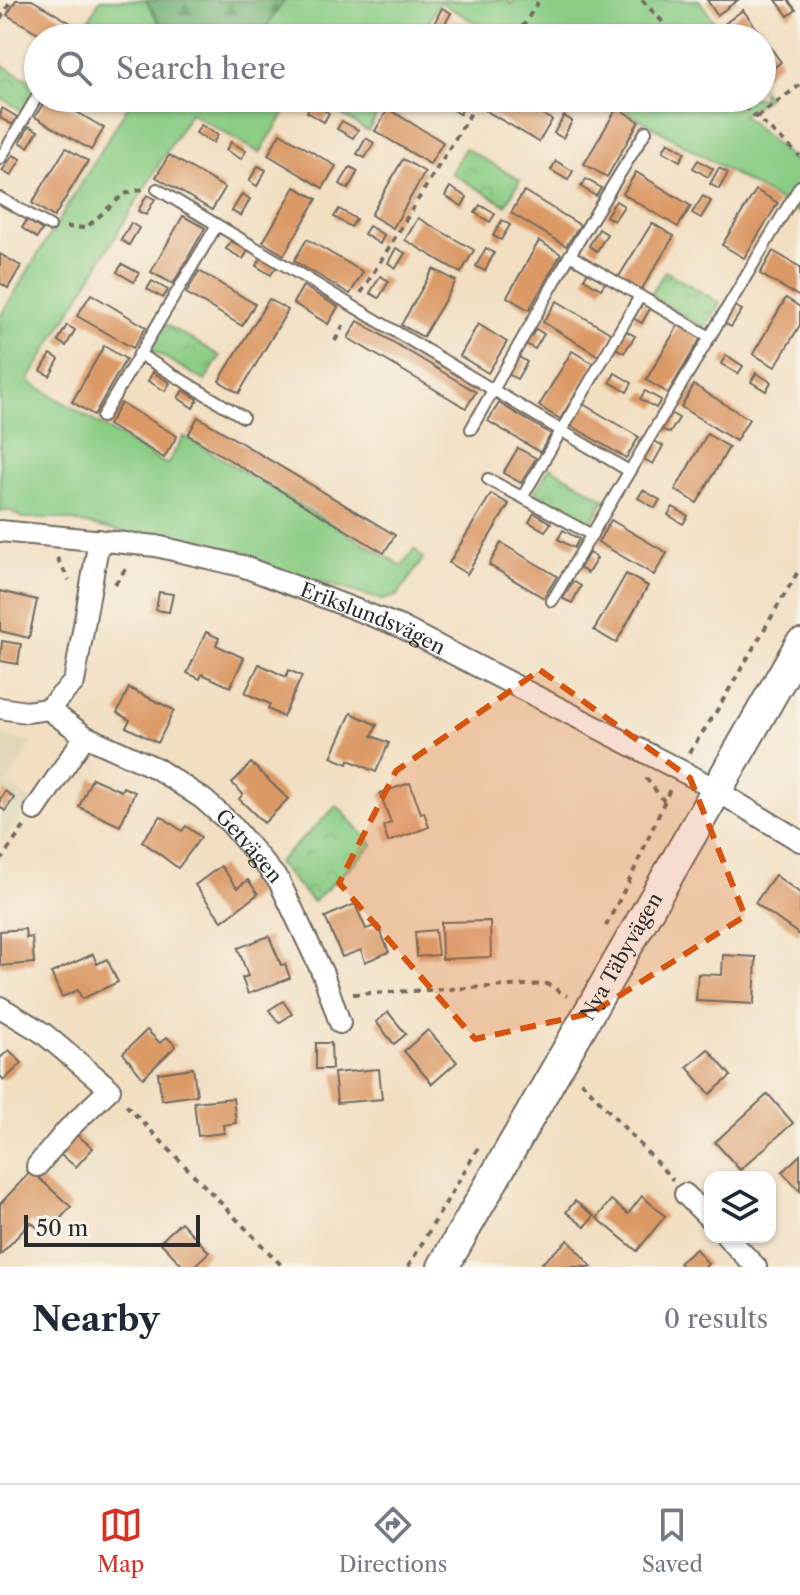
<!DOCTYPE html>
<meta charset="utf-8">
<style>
:root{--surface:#fff;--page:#f2f2f3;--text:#1f2937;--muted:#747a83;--line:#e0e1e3;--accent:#d93025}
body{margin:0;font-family:"Libre Caslon Text",serif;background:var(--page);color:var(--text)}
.controls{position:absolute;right:24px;bottom:24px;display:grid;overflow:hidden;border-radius:16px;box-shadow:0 2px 6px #0004}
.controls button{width:72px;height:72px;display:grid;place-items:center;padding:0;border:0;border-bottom:2px solid var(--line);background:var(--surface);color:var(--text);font:40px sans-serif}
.scale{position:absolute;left:24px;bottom:20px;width:176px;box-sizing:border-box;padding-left:8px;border:4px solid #2b2b2b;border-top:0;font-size:22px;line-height:28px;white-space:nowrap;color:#2b2b2b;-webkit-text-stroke:6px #f7f3e8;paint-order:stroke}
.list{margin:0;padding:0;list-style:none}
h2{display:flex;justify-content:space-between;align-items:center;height:104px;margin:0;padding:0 32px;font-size:34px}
h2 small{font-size:26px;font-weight:400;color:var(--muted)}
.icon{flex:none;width:44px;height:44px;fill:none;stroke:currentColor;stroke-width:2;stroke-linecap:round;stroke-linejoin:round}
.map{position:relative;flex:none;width:800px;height:1267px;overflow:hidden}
.search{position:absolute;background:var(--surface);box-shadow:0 2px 6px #0004;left:24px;right:24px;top:24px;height:88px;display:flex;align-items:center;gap:20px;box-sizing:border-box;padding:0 28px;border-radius:44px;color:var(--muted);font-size:30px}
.sheet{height:216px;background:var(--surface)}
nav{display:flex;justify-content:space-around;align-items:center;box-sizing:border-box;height:112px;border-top:2px solid var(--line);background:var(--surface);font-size:22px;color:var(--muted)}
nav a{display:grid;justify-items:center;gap:4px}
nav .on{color:var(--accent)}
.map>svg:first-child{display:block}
.built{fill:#e0d7b7}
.green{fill:#8bcd85;stroke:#5b7c58;stroke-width:2}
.forest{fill:url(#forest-firs);stroke:#4e6e4e;stroke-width:2}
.park{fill:url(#park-crowns);stroke:#5b7c58;stroke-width:2}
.building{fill:#db9965}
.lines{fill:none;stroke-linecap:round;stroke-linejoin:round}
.service-casing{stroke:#716a60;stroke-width:14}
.minor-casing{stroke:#716a60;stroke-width:24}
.secondary-casing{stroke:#716a60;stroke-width:34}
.path{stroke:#716a60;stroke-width:4;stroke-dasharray:6 6;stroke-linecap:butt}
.service{stroke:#fff;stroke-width:10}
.minor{stroke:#fff;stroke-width:20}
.secondary{stroke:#fff;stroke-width:30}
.marked{fill:#d5540f;fill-opacity:0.2;stroke:#d5540f;stroke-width:6;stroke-dasharray:16 10;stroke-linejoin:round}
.labels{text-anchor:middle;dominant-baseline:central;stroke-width:6;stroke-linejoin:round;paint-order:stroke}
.street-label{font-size:20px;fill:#2b2b2b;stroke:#f7f3e8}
</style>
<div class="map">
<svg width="800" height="1267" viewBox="0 0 800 1267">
<defs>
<pattern id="forest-firs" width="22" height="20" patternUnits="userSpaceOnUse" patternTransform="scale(2)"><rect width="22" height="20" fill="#70b072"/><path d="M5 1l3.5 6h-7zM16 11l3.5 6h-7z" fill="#5c8f5e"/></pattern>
<pattern id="park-crowns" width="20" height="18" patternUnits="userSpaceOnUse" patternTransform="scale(2)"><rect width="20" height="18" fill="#8bcd85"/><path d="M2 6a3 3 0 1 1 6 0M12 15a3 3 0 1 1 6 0" fill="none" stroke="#78b073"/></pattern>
</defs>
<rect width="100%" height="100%" fill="#f7f3e8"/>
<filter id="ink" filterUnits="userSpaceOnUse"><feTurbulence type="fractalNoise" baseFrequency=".0125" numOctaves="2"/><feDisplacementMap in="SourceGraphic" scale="16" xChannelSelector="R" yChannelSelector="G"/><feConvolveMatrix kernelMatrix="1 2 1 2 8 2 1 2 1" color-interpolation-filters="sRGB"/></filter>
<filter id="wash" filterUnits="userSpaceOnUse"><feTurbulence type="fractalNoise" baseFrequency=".006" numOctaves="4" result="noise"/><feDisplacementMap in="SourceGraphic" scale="32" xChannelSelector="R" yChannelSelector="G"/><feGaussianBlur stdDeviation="1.8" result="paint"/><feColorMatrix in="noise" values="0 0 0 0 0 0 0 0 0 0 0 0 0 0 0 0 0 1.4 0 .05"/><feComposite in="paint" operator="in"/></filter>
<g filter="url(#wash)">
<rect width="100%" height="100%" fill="#f2dfc2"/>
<!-- built -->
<polygon class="built" points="0,735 32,743 9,783 32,800 0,846"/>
<!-- green -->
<g class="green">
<polygon points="100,0 146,0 168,38 79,38"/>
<polygon points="285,0 507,0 511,4 515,0 699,0 726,38 502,38 440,2 419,38 258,38"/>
<polygon points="762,89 768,97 742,115 800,166 800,213 604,98 762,98"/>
<polygon points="133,98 294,98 260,153 190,113 28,381 167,465 184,436 402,566 415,549 423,559 397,596 382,600 241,559 60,518 22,518 11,511 0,511 0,317"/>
<polygon points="315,98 386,98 368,131"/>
</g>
<!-- forest -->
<polygon class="forest" points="146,0 285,0 258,38 169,38"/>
<!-- park -->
<g class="park">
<polygon points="0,64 37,85 23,111 0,97"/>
<polygon points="465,148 520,180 506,205 451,173"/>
<polygon points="665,271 720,303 705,328 650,296"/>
<polygon points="165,324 220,356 205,381 150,349"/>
<polygon points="550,467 605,499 590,524 535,492"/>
<polygon points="337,806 373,845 313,902 277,863"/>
</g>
<g id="blocks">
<!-- building -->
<g class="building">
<polygon points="16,0 32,0 76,26 69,38 47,38 7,15"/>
<polygon points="707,0 738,0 717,15"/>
<polygon points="776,0 788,0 796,10 788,16"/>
<polygon points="442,8 451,13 442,29 434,24"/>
<polygon points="743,10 781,62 762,77 762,38 732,38 723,25"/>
<polygon points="47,98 53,98 104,128 91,150 35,117"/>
<polygon points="448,98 465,105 460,114 445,105"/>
<polygon points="490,98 515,98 552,120 539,142 483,109"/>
<polygon points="312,103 329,113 324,122 307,112"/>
<polygon points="2,108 17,117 13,125 0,118"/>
<polygon points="617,108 639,121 607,177 584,164"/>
<polygon points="388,109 443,142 430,164 375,131"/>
<polygon points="564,116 572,121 563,138 554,133"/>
<polygon points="342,121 358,130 353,138 337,129"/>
<polygon points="201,125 218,135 213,143 196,133"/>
<polygon points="29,126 38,131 28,147 20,142"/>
<polygon points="280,133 336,166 323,188 268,155"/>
<polygon points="366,138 374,143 365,158 357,154"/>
<polygon points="231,142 246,151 241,159 226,150"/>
<polygon points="668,142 685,152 680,161 663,151"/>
<polygon points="66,148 88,161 54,217 32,203"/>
<polygon points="13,155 21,159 11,176 2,171"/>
<polygon points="169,155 225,188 212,210 156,177"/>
<polygon points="403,159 425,172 393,228 371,215"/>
<polygon points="698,160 713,169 708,177 693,168"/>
<polygon points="556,161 573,171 568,180 551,170"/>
<polygon points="258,166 266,170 257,186 249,181"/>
<polygon points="350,167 358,171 348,189 340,184"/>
<polygon points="719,168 728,173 719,189 710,184"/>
<polygon points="636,172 691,206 678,227 623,194"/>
<polygon points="586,179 601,188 596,196 581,187"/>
<polygon points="295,187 317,199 284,255 263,242"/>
<polygon points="450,187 467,197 462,206 445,196"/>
<polygon points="756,190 778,203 744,258 722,245"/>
<polygon points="524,191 580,225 566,246 511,213"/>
<polygon points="242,194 250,199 241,216 232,211"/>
<polygon points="147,195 155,199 146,215 138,211"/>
<polygon points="703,196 711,201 701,218 692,213"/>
<polygon points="616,201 624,206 614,221 606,216"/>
<polygon points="480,205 495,214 490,222 475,213"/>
<polygon points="339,209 356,219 351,227 334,217"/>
<polygon points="183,216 205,228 173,284 151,272"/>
<polygon points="418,218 474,250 461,273 405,240"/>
<polygon points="27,220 42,230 37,238 22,228"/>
<polygon points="502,220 510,225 501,240 493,236"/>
<polygon points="131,223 139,228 129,245 121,240"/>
<polygon points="652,223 674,236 640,292 618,278"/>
<polygon points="369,226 384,235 380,244 364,234"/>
<polygon points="599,229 607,234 597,251 589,246"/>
<polygon points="307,239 363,272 350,294 294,261"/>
<polygon points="231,241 248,251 243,259 226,249"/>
<polygon points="539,241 561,254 529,310 507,297"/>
<polygon points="396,248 405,253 396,268 388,263"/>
<polygon points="486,248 494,253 485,271 476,266"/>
<polygon points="773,251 800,267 800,297 760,274"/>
<polygon points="0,254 21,266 8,288 0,283"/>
<polygon points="261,258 276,267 271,275 256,266"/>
<polygon points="122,264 139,273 134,282 117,272"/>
<polygon points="433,269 456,281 423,337 401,325"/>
<polygon points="589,270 606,281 601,289 584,279"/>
<polygon points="199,271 255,304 242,326 186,293"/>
<polygon points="380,276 389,281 379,298 370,293"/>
<polygon points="152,281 168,290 163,298 147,289"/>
<polygon points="303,286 338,307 328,324 293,303"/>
<polygon points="91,294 146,327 133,348 77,316"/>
<polygon points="786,298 800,307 800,325 775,367 753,354"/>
<polygon points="269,299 288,310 239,393 219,381"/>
<polygon points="557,301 612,334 599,356 543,322"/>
<polygon points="643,303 651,307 642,323 633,318"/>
<polygon points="733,305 742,310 731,327 723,322"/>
<polygon points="358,321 476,392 466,408 348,338"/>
<polygon points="478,324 507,342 488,373 460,356"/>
<polygon points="679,324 701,338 668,393 646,380"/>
<polygon points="67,325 75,330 66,346 58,341"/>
<polygon points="536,329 544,334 535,349 526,344"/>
<polygon points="626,331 635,336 624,353 616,348"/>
<polygon points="104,346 126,359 94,415 72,402"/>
<polygon points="572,351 594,364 560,419 539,406"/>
<polygon points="51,354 59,359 50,376 41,371"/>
<polygon points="726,355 743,366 738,374 721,364"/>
<polygon points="519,357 527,362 517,379 508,374"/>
<polygon points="153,372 170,383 165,391 148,381"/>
<polygon points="615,373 632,383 627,392 610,382"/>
<polygon points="756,373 771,382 766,391 751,382"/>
<polygon points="694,385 749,419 736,441 681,407"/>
<polygon points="183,390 198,399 193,408 178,398"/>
<polygon points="645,391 661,400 656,408 640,399"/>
<polygon points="121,403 177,436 164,458 108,425"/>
<polygon points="499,403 551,434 540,452 488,421"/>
<polygon points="583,404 639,437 626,458 570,425"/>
<polygon points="670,413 679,418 670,433 661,429"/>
<polygon points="198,417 395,535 384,553 188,435"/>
<polygon points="707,434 729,447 697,503 675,490"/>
<polygon points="654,441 663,446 653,464 644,459"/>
<polygon points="518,448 536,458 521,483 503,473"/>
<polygon points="643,490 660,500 655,508 638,498"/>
<polygon points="491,494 509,504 467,574 449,563"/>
<polygon points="673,507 688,516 683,524 668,515"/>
<polygon points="534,513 551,523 545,531 529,522"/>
<polygon points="611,520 667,553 654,575 598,542"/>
<polygon points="563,530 579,539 574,548 558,539"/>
<polygon points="501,543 557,576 544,598 489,565"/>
<polygon points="589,553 597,558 588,573 580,568"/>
<polygon points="626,574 648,586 616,643 594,630"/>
<polygon points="573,581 581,586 572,603 563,599"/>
<polygon points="0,591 37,600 29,638 0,631"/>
<polygon points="159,592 173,594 169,612 156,610"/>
<polygon points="206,632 219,638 216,645 244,658 230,687 202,674 200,679 187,673"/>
<polygon points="2,641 21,644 18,664 0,661"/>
<polygon points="259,664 286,677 289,670 302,676 283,717 268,709 270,704 245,693"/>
<polygon points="129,688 174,710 158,743 126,727 130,720 117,713"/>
<polygon points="351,713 377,725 372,736 389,743 376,772 349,760 348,764 331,757"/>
<polygon points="251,763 288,799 264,823 239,799 243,794 232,783"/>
<polygon points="92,778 121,791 123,787 135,792 120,826 79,807"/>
<polygon points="410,783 421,813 424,812 429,827 388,842 383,826 391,823 380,793"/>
<polygon points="5,791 14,798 5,811 0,807 0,799"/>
<polygon points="161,816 182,831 186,826 201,837 178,868 142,841"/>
<polygon points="221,866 237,888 248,880 258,894 222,921 195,885"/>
<polygon points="775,875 800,893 800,935 755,903"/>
<polygon points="355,904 366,929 378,925 389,952 365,962 361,950 342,957 325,917"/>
<polygon points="490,921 491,957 442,959 441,922"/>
<polygon points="25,929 26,938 32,937 34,963 0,966 0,931"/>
<polygon points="435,930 438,955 417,957 415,932"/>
<polygon points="269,936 281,965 285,964 290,978 248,994 242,978 248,976 238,948"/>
<polygon points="93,954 97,964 107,959 118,982 82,999 78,990 62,997 51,973"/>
<polygon points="723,955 756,957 754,1004 696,1001 698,974 722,975"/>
<polygon points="283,1001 292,1014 279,1023 269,1010"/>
<polygon points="388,1012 406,1034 394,1044 376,1022"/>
<polygon points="147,1030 160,1043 167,1037 176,1046 143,1078 123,1053"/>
<polygon points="428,1030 457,1062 432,1084 404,1051"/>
<polygon points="316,1043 331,1043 332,1069 316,1069"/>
<polygon points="708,1049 731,1076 710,1094 687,1067"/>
<polygon points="9,1050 22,1063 4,1080 0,1076 0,1058"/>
<polygon points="193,1068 197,1095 162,1100 158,1073"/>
<polygon points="379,1069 382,1099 337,1103 334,1073"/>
<polygon points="768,1094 793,1123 740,1170 715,1142"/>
<polygon points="233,1098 236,1123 223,1125 224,1133 198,1136 194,1102"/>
<polygon points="72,1131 93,1148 76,1167 56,1151"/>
<polygon points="800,1155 800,1191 782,1172"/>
<polygon points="31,1171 71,1207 45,1235 31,1222 0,1255 0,1204"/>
<polygon points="642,1196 665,1216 637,1251 597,1218 611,1200 628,1214"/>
<polygon points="575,1201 594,1216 585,1227 566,1212"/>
<polygon points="181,1222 209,1252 193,1267 184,1267 160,1242"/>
<polygon points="568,1240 592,1267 546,1267 542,1263"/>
<polygon points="696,1249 708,1264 705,1267 683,1267 679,1263"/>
</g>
</g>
</g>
<g filter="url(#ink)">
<use href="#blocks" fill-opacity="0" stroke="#716a60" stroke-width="2"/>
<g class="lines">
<defs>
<g id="service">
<polyline points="0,159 38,95"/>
<polyline points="157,189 629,471"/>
<polyline points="0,198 50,226"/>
<polyline points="570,255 640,296"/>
<polyline points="139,354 243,417"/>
<polyline points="102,417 217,225"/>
<polyline points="471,429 570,255 646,131"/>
<polyline points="488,479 592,535"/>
<polyline points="523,496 640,296 710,337"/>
<polyline points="552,601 800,186"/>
</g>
<g id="minor">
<path id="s1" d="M0 531 156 546 242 566 399 626 699 780 800 841"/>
<polyline points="0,708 26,712 48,709 74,682 99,540"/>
<path id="s2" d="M48 709 85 736 156 768 203 799 230 823 279 881 323 974 340 1023"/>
<polyline points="35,810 85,736"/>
<polyline points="0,1007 43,1033 110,1089 68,1129 37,1166"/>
<polyline points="685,1194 710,1219"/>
<polyline points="727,1237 756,1267"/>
</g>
<g id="secondary">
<path id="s3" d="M443 1267 800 645"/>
</g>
</defs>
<!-- service casing -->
<use href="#service" class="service-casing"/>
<!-- minor casing -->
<use href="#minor" class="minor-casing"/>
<!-- secondary casing -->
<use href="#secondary" class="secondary-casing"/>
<!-- path -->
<g class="path">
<polyline points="642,0 678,38"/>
<polyline points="0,19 12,0"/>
<polyline points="516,38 539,0"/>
<polyline points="735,98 800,156"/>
<polyline points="757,117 800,85"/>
<polyline points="66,227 86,228 124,194 143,189"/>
<polyline points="361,293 480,98"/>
<polyline points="335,341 345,322"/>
<polyline points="57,558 69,580"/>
<polyline points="115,584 128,565"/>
<polyline points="689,753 716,712 800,568"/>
<polyline points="646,778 664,801"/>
<polyline points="0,861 24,827"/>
<polyline points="606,926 632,875 670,789"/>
<polyline points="353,994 547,984 567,996"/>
<polyline points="581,1081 673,1180"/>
<polyline points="126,1105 283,1267"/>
<polyline points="408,1267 478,1148"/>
</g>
<!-- service -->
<use href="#service" class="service"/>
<!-- minor -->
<use href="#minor" class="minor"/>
<!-- secondary -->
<use href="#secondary" class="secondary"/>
</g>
</g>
<!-- marked area -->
<path class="marked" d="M540 670 690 778 745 916 592 1013 475 1039 339 883 396 771Z"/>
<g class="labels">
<!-- street labels -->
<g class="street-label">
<text stroke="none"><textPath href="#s1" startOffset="386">Erikslundsvägen</textPath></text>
<text stroke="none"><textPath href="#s2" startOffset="246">Getvägen</textPath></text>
<text stroke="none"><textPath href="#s3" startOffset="358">Nya Täbyvägen</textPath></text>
</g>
</g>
</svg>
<div class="controls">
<button><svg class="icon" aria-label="layers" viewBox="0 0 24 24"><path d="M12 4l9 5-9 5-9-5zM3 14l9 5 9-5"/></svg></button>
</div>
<div class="scale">50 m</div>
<div class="search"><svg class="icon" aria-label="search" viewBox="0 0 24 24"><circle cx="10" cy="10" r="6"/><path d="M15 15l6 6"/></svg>Search here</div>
</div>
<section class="sheet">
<h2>Nearby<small>0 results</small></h2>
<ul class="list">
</ul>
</section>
<nav>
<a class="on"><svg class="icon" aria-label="map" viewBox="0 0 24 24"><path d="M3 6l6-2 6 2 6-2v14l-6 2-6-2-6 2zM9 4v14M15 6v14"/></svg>Map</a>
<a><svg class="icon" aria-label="directions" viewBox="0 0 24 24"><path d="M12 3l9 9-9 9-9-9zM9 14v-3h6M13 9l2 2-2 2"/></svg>Directions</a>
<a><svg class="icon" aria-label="saved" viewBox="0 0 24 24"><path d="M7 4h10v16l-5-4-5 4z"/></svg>Saved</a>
</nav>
